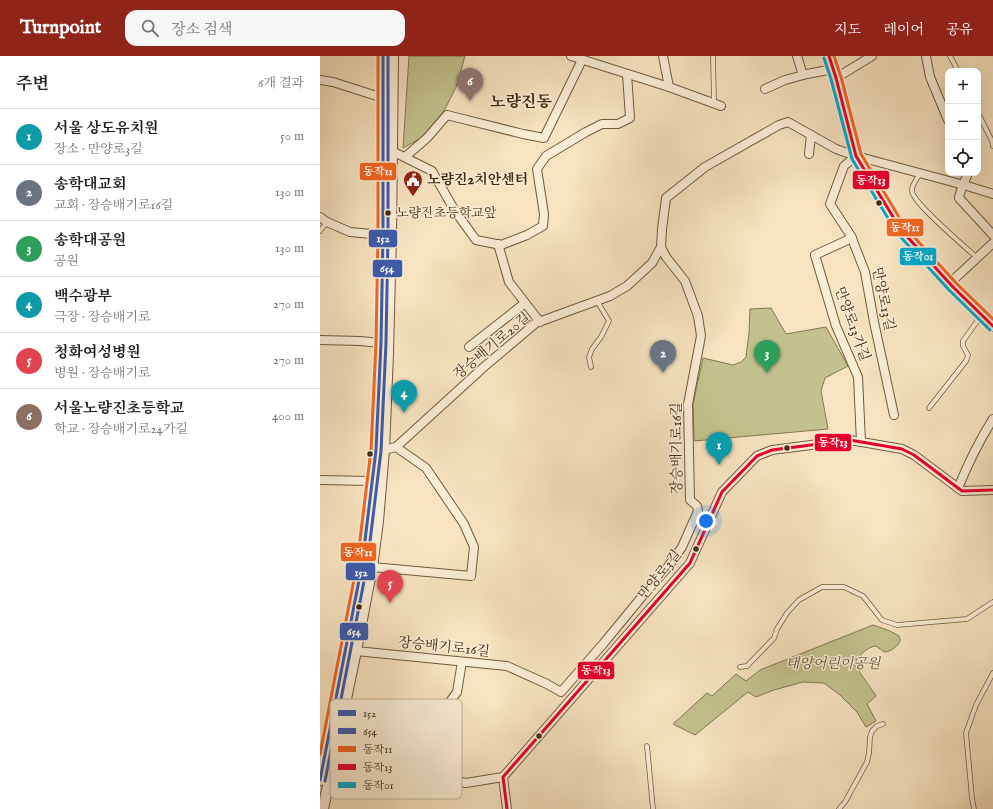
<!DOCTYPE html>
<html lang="ko">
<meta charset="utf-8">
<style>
:root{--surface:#fff;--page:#f6f6f6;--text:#222;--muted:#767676;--line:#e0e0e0;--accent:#8f2418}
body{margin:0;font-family:"IM FELL English","Noto Serif KR",serif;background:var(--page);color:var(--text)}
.controls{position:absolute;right:12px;top:12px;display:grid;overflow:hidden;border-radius:8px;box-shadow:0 4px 16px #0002}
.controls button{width:36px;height:36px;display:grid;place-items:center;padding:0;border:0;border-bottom:1px solid var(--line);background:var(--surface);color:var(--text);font:20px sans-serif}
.you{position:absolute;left:386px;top:465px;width:14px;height:14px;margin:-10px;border:3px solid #fff;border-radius:50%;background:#1a73e8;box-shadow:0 0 0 6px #1a73e833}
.badge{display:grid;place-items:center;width:26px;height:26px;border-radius:50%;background:var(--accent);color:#fff;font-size:13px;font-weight:700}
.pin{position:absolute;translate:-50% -33px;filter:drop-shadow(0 1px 2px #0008)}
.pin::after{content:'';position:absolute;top:21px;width:14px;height:12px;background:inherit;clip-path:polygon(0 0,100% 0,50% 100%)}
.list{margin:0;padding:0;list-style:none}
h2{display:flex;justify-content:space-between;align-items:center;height:52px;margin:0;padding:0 16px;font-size:17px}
h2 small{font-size:13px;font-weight:400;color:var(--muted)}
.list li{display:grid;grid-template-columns:26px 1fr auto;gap:12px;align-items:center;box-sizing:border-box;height:56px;padding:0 16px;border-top:1px solid var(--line)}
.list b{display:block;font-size:15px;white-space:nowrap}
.list p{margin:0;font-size:13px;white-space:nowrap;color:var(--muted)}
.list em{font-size:13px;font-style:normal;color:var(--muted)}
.icon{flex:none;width:22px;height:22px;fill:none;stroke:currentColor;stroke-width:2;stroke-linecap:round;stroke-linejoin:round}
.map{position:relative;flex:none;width:673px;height:753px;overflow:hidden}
header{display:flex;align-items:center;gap:24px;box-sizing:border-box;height:56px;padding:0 20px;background:var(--accent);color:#fff}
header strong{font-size:19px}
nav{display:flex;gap:22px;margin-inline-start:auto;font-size:14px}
.search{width:280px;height:36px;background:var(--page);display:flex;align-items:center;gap:10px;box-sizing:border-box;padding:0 14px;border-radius:12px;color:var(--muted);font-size:15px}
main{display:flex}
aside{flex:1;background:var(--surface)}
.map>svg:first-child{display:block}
.green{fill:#c3c28e;stroke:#84774f}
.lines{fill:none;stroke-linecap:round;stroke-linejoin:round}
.service-casing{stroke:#715a3c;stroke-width:5.5}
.minor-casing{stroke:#715a3c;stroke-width:10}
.tertiary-casing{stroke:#715a3c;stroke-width:12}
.service{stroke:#faedd6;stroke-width:4}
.minor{stroke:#faedd6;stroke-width:8}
.tertiary{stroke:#faedd6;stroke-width:10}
.bus-1-casing{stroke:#faedd6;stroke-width:6}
.bus-2-casing{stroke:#faedd6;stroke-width:6}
.bus-3-casing{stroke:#faedd6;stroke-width:6}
.bus-4-casing{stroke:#faedd6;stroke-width:6}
.bus-5-casing{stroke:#faedd6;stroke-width:6}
.bus-1{stroke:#3d5bab;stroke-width:3}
.bus-2{stroke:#3d5bab;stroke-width:3}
.bus-3{stroke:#f26522;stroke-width:3}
.bus-4{stroke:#e4002b;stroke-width:3}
.bus-5{stroke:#00a9ce;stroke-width:3}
.bus-dot{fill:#442c10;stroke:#faedd6;stroke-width:1.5}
.labels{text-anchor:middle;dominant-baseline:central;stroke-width:3;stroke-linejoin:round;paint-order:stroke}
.bus-label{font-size:13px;fill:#442c10;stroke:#faedd6;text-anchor:start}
.poi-label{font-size:14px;font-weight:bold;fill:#442c10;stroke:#faedd6;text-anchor:start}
.street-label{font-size:14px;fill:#442c10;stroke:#faedd6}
.park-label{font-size:14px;font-style:italic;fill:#645230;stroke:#faedd6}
.quarter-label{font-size:16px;font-weight:bold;fill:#442c10;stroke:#faedd6}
.key{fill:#faedd6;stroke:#c3b39b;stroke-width:1}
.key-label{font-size:11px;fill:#442c10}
.line-badge{stroke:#faedd6;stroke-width:1.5}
.badge-label{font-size:11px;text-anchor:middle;font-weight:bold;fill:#fff}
</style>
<header>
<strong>Turnpoint</strong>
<div class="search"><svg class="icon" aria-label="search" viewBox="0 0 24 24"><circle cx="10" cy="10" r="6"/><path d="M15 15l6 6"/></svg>장소 검색</div>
<nav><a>지도</a><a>레이어</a><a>공유</a></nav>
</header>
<main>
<aside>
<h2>주변<small>6개 결과</small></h2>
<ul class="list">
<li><span class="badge" style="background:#0f9aa8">1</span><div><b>서울 상도유치원</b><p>장소 · 만양로3길</p></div><em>50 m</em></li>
<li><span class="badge" style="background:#6b7280">2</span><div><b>송학대교회</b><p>교회 · 장승배기로16길</p></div><em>130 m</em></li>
<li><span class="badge" style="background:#2e9e5b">3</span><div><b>송학대공원</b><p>공원</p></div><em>130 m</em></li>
<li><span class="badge" style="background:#0f9aa8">4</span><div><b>백수광부</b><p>극장 · 장승배기로</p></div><em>270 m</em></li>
<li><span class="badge" style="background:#e0444e">5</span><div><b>청화여성병원</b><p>병원 · 장승배기로</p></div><em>270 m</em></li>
<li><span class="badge" style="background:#8d6e63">6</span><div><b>서울노량진초등학교</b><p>학교 · 장승배기로24가길</p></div><em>400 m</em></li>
</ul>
</aside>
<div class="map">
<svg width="673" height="753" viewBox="0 0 673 753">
<rect width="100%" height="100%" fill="#f7e3c0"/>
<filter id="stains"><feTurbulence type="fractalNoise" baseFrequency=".005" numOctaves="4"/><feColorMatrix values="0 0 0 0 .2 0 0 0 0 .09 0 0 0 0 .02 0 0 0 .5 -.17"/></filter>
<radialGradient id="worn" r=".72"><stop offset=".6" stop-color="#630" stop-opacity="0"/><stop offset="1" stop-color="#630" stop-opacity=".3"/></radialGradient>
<!-- green -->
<g class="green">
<polygon points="89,0 145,0 137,29 124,55 101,82 83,92"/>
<polygon points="451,252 466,278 506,271 528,310 505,322 501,335 508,373 374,385 373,348 383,302 413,309 421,306 426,301 429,277 430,253"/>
<path d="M553 569 570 575 579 580C580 583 581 584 579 587 577 591 569 596 565 596 562 595 559 592 556 590 546 591 539 600 534 608L556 640 547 648 556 665 546 671 537 656 520 639 504 627 483 626 454 634 436 641 428 636 375 679 353 668 387 637 392 640 416 618 426 625 440 614Z"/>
</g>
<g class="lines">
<defs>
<g id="service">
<polyline points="393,0 394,47"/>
<polyline points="630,0 638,15"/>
<polyline points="658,57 672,85 673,90"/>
<path d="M600 117C598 122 592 128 592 134 590 145 647 192 657 202"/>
<polyline points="0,175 7,166"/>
<polyline points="271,311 269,301 272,293 281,281 289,265 277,245"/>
<polyline points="609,352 646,305 648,299 643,290 643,285 661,260"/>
<polyline points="420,611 427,610 454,582 457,573 467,557 479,544 502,531 524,531 543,540 562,564 577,569 647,563 673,546"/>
<polyline points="327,690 333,753"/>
<polyline points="519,753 525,746 547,706 549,697 550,681 552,675 557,670 563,668"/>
<polyline points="654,753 652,742 646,677 656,649 673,617"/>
</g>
<g id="minor">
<polyline points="251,0 349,31 401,50"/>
<polyline points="343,0 349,31"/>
<polyline points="477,0 483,19"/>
<polyline points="606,0 610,21 628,64"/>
<polyline points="516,22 552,0"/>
<polyline points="0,24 13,26 63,42"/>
<polyline points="445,33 465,24 487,18 513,13"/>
<polyline points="72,95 112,115 135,155 156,184 181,189 207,179 223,170 224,158 217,113 226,100 266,76 282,68 298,68 310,62 307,18"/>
<polyline points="489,98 491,79"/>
<polyline points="536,100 524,110 510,148 531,180 545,216 554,266 574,359"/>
<polyline points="85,101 107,82 127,59 203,78 224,82 262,4"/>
<path d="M648 117C645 125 640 134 639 142L673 179"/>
<polyline points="0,161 7,166 30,176 63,179"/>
<polyline points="532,182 495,199 516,270 538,321 541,386"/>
<polyline points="178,188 189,226 220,266"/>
<polyline points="630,227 673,187"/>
<polyline points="0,284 40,285 61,287"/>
<polyline points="149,291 205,247"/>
<polyline points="64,394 76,391 165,310 216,267 290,240 307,230 332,207 341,191"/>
<polyline points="0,424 52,425"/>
<path d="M638 432C648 408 659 385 673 363"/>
<polyline points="52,511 151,520 154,491 144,468 106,412 76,391"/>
<polyline points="36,595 187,610 227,628 241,636 283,588 325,537 347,512 362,491 378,455 377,450 370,444 368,348 381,280 378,260 365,225 346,201 341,191 342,173 346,142 385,111 459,69 468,66 516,93 536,100 644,129 673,138"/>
<polyline points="90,701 137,636 142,606"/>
<polyline points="11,714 25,711 52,693 74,693 90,701 122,722 146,727 183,721"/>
<polyline points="187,753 183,721 370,507 402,436 437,400 452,394 530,384 582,393 594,399 642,435 673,434"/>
</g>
<g id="tertiary">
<polyline points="509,0 516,22 536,100 581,174 633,231 673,270"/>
<polyline points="0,724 42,509 56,394 61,287 63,179 63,0"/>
<polyline points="3,753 36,595 52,511 58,465 64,394 68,297 71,179 73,0"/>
</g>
</defs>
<!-- service casing -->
<use href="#service" class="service-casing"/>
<!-- minor casing -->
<use href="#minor" class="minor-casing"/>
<!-- tertiary casing -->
<use href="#tertiary" class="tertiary-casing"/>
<!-- service -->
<use href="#service" class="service"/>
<!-- minor -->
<use href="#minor" class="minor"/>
<!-- tertiary -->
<use href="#tertiary" class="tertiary"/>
<defs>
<polyline id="bus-1" points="0,724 42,509 56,394 61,287 63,179 63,0"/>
<polyline id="bus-2" points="5,725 47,510 61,395 66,287 68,179 68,0"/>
<g id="bus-3">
<polyline points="514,0 521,21 541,98 585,171 637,228 673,263"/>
<polyline points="0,698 37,508 51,394 56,287 58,179 58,0"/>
</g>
<g id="bus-4">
<polyline points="509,0 516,22 536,100 581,174 633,231 673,270"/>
<polyline points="187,753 183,721 370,507 402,436 437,400 452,394 530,384 582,393 594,399 642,435 673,434"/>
</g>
<polyline id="bus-5" points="504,2 511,23 532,103 577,177 629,234 670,274"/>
</defs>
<!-- bus-1 casing -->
<use href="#bus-1" class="bus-1-casing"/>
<!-- bus-2 casing -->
<use href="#bus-2" class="bus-2-casing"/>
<!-- bus-3 casing -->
<use href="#bus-3" class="bus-3-casing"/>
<!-- bus-4 casing -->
<use href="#bus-4" class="bus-4-casing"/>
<!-- bus-5 casing -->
<use href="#bus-5" class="bus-5-casing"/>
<!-- bus-1 -->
<use href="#bus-1" class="bus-1"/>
<!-- bus-2 -->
<use href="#bus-2" class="bus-2"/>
<!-- bus-3 -->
<use href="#bus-3" class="bus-3"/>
<!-- bus-4 -->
<use href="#bus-4" class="bus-4"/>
<!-- bus-5 -->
<use href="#bus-5" class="bus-5"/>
</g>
<!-- icons -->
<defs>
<symbol id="civic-pin" viewBox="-11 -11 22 30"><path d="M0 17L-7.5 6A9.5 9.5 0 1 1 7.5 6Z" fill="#8f2418" stroke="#faedd6"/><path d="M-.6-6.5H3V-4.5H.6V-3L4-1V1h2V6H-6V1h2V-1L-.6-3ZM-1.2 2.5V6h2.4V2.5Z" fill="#fff"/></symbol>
</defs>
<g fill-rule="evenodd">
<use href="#civic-pin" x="82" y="113" width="22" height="30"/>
</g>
<!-- markers -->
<g class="bus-dot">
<circle cx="559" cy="147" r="3.5"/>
<circle cx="68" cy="157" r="3.5"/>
<circle cx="467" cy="392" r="3.5"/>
<circle cx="50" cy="398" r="3.5"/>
<circle cx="376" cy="493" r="3.5"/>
<circle cx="39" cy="551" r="3.5"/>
<circle cx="219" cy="680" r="3.5"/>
</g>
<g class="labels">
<!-- bus labels -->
<g class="bus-label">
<text x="76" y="157">노량진초등학교앞</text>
</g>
<!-- poi labels -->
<g class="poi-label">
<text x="107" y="124">노량진2치안센터</text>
</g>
<!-- street labels -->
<g class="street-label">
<text transform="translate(563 243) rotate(78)">만양로13길</text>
<text transform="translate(532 268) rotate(70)">만양로13가길</text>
<text transform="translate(172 290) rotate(-40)">장승배기로20길</text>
<text transform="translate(357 392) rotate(-90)">장승배기로16길</text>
<text transform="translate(340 519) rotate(-51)">만양로3길</text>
<text transform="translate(124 591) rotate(6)">장승배기로16길</text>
</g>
<!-- park labels -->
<g class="park-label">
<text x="513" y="608">태양어린이공원</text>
</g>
<!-- quarter labels -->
<g class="quarter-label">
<text x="201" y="47">노량진동</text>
</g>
</g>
<!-- legend -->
<rect x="10" y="643" width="132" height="100" rx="6" class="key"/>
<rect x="18" y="654" width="18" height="6" fill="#3d5bab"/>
<rect x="18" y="672" width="18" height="6" fill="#3d5bab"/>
<rect x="18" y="690" width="18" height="6" fill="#f26522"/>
<rect x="18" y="708" width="18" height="6" fill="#e4002b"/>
<rect x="18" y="726" width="18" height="6" fill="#00a9ce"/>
<g class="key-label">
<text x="43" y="661">152</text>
<text x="43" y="679">654</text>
<text x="43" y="697">동작11</text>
<text x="43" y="715">동작13</text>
<text x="43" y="733">동작01</text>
</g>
<g class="line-badge">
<rect x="39" y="106" width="38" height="19" rx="4" fill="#f26522"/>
<rect x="532" y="114" width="38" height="20" rx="4" fill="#e4002b"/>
<rect x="566" y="162" width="38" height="19" rx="4" fill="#f26522"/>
<rect x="48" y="173" width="30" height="19" rx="4" fill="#3d5bab"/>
<rect x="579" y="191" width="38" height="19" rx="4" fill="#00a9ce"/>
<rect x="52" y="203" width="31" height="19" rx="4" fill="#3d5bab"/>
<rect x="494" y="377" width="38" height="19" rx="4" fill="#e4002b"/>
<rect x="20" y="486" width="37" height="20" rx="4" fill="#f26522"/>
<rect x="25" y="506" width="31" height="19" rx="4" fill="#3d5bab"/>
<rect x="19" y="566" width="30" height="19" rx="4" fill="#3d5bab"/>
<rect x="257" y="605" width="38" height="19" rx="4" fill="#e4002b"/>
</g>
<g class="badge-label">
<text x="58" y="119">동작11</text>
<text x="551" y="128">동작13</text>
<text x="585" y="175">동작11</text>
<text x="63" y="186">152</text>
<text x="598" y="204">동작01</text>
<text x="67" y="216">654</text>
<text x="513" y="390">동작13</text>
<text x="38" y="500">동작11</text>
<text x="41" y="520">152</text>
<text x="34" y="579">654</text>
<text x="276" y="618">동작13</text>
</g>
<rect width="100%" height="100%" filter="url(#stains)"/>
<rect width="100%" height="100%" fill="url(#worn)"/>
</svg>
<div class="controls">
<button>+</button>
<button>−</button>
<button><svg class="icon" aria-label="locate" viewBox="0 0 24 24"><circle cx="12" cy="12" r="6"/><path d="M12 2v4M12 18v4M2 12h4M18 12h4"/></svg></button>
</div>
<div class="you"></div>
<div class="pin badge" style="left:399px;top:409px;background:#0f9aa8">1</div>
<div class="pin badge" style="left:343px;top:317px;background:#6b7280">2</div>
<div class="pin badge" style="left:447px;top:317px;background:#2e9e5b">3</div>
<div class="pin badge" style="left:84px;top:357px;background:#0f9aa8">4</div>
<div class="pin badge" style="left:70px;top:547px;background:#e0444e">5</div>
<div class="pin badge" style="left:150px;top:45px;background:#8d6e63">6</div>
</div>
</main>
